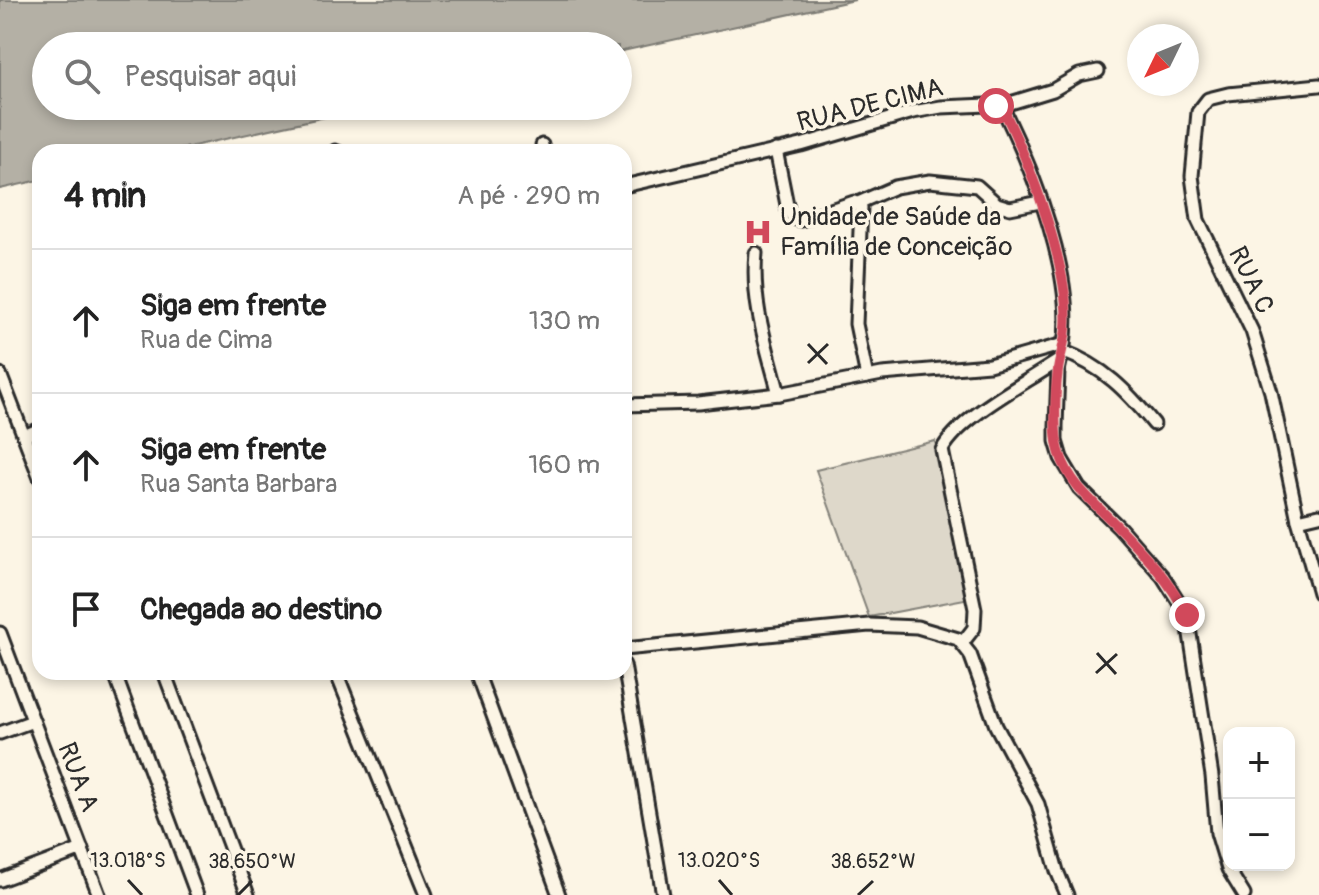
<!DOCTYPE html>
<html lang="pt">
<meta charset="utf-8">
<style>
:root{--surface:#fff;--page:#f6f6f6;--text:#222;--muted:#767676;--line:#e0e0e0}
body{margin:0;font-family:Pangolin,sans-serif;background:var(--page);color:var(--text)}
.controls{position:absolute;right:24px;bottom:24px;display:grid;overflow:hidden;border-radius:16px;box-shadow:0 4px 12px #0003}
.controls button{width:72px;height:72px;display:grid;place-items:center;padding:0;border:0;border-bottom:2px solid var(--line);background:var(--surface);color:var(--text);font:40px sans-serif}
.compass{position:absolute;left:1127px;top:24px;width:72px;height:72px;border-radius:50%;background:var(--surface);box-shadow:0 4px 12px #0003;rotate:227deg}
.stop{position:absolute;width:24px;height:24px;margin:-18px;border:6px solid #d1495b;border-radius:50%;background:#fff}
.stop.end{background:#d1495b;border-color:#fff;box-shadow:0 2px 8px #0008}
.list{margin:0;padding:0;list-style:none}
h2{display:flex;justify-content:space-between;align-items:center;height:104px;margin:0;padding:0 32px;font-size:34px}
h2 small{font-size:26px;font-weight:400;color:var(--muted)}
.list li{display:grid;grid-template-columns:52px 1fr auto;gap:24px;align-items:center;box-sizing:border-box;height:144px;padding:0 32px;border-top:2px solid var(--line)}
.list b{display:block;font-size:30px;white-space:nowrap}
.list p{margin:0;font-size:26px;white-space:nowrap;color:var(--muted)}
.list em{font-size:26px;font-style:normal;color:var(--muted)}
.icon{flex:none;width:44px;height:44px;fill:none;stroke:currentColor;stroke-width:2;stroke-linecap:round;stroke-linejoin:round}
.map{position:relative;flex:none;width:1319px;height:895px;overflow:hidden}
.search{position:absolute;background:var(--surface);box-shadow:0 4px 12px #0003;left:32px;top:32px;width:600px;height:88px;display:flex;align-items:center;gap:20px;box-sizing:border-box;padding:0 28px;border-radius:44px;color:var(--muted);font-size:30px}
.panel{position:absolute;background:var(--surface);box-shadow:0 4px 12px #0003;left:32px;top:144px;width:600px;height:536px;border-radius:24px}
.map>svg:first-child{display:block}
.green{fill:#ded8ca;stroke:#84827a;stroke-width:2}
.water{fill:#b4b0a5;stroke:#7d7b74;stroke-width:2}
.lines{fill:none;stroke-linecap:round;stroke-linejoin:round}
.minor-casing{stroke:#2b2b2b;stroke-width:17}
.minor{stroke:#fcf5e5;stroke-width:11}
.route{stroke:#d1495b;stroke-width:10}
.ticks{fill:none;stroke:#2b2b2b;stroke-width:3}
.labels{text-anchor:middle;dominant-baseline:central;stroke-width:7;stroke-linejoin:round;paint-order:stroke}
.street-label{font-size:26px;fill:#2b2b2b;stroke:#fcf5e5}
.poi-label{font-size:26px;fill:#2b2b2b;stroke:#fcf5e5;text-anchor:start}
.ticks-label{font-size:20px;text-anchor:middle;fill:#2b2b2b;stroke:#fcf5e5;stroke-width:7;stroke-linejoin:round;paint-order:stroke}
</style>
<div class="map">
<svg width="1319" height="895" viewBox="0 0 1319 895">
<rect width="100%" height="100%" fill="#fcf5e5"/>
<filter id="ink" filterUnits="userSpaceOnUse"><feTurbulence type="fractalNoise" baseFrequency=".0125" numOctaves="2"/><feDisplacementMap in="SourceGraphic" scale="16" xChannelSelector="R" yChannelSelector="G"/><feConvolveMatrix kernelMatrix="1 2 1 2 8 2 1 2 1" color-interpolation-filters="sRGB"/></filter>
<g filter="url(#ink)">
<!-- green -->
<polygon class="green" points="935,441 970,598 869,617 816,470"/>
<!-- water -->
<polygon class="water" points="0,0 855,0 618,52 618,46 46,46 46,106 375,106 166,152 40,152 40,180 0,189"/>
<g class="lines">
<defs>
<g id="minor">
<polyline points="1319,85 1228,94 1208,99 1198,112 1192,176 1198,220 1252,331 1271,392 1298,520 1319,593"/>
<polyline points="1001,108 1007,104 1053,90 1079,75 1098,71"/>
<polyline points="542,145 543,152"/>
<polyline points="776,150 788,210 793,218 801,220 854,202 861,207 856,324 867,377"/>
<polyline points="335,151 338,152"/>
<path d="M624 186 801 145 913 112 941 107 988 105 996 106 1005 113C1034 173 1075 278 1064 344L989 365 882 374 779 394 698 403 624 405"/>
<polyline points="858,203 895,187 930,181 977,186 997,204 1010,208 1040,202"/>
<path d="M756 253C751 303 767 347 779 394"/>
<polyline points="1064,344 1058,371 1056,426 1056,441 1061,458 1079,488 1119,527 1163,577 1187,615 1212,776 1217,833 1228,869 1244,895"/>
<path d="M1062 351C1103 366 1127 391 1154 424"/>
<polyline points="0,374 40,478"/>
<polyline points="24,436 40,429"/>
<polyline points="1298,520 1319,515"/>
<polyline points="0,633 99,895"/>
<path d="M963 642 974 628 975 609 942 450C960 416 1028 382 1061 359"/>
<polyline points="624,649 869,625 917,627 958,639 970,654 996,726 1038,804 1057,871 1067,895"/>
<polyline points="624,665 663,895"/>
<polyline points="114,672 197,895"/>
<polyline points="164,672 248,895"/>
<polyline points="336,672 426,895"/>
<polyline points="477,672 559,895"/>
<polyline points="0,733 33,721"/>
<polyline points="0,880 82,849"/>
</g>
</defs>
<!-- minor casing -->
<use href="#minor" class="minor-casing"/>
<!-- minor -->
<use href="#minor" class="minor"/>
</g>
</g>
<g class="lines" filter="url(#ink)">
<!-- route -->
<path class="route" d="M996 106 1005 113C1030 164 1071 272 1066 328 1065 342 1060 356 1058 370 1055 392 1053 434 1060 454 1070 486 1098 506 1120 529 1145 555 1172 583 1187 615"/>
</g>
<!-- ticks -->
<path class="ticks" d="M808 344 827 364M808 363 828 344M1097 653 1116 674M1096 673 1117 654M128 880 142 895M719 880 732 895M238 895 252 881M858 895 873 881"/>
<!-- icons -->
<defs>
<symbol id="hospital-bare" viewBox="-9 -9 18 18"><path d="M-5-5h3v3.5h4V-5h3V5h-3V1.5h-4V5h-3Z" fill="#d1495b" stroke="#fcf5e5" stroke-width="2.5" paint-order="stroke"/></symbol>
</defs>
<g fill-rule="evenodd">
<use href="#hospital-bare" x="738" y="212" width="40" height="40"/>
</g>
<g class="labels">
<!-- street labels -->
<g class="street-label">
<text transform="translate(870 105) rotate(-14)">RUA DE CIMA</text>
<text transform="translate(1251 280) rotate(64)">RUA C</text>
<text transform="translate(78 777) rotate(69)">RUA A</text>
</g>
<!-- poi labels -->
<g class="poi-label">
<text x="780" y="217">Unidade de Saúde da<tspan x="780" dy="30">Família de Conceição</tspan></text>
</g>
</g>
<g class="ticks-label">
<text x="128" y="867">13.018°S</text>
<text x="719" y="867">13.020°S</text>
<text x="252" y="868">38.650°W</text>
<text x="873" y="868">38.652°W</text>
</g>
</svg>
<div class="controls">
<button>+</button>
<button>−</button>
</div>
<svg class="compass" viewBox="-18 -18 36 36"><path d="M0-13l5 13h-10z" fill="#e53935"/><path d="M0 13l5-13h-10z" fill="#767676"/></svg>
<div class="stop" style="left:996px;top:106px"></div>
<div class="stop end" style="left:1187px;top:615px"></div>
<div class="search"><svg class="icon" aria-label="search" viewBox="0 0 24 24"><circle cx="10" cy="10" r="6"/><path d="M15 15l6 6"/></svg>Pesquisar aqui</div>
<section class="panel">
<h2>4 min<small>A pé · 290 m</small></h2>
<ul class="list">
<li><svg class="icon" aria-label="ahead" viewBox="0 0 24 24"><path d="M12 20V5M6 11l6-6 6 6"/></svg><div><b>Siga em frente</b><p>Rua de Cima</p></div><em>130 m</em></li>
<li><svg class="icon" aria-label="ahead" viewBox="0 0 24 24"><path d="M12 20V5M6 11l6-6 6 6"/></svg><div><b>Siga em frente</b><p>Rua Santa Barbara</p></div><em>160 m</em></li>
<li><svg class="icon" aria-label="arrive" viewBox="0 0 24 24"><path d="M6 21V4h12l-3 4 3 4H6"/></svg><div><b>Chegada ao destino</b></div></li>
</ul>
</section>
</div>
